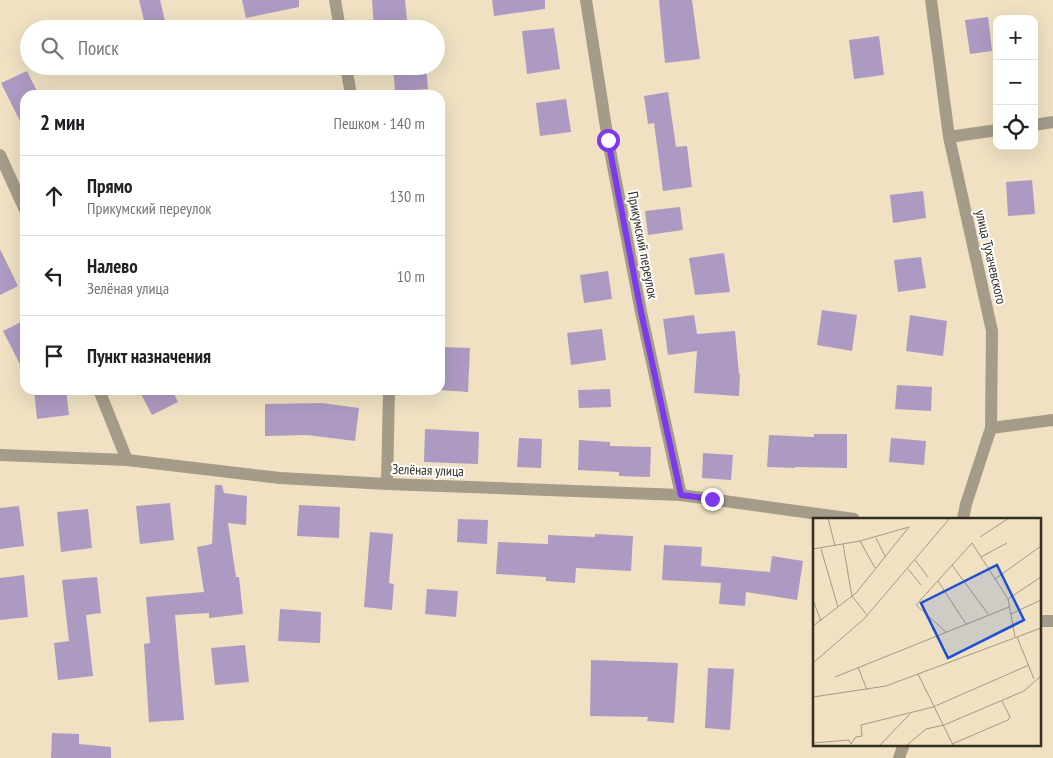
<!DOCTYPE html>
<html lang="ru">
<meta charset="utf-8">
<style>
:root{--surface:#fff;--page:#f2f2f2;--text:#202124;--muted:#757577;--line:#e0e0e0}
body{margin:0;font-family:"PT Sans Narrow",sans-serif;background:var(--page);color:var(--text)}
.controls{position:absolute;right:15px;top:15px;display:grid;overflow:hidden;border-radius:10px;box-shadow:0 5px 20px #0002}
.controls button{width:45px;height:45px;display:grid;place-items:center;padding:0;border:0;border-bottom:1px solid var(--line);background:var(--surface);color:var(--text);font:25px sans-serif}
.stop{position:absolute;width:15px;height:15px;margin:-11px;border:4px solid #7c3aed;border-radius:50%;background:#fff}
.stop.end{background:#7c3aed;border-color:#fff;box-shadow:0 1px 5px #0008}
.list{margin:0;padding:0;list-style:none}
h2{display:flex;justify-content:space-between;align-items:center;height:65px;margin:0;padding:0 20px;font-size:21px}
h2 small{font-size:16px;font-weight:400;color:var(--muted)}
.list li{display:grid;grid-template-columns:32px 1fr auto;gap:15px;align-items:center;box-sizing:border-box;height:80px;padding:0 20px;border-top:1px solid var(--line)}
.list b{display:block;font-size:19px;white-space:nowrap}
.list p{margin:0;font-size:16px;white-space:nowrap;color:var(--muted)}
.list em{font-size:16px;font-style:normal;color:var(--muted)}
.icon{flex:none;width:28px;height:28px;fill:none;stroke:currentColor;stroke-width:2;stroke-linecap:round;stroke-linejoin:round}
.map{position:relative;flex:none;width:1053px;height:758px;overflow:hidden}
.search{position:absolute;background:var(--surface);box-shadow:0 5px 20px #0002;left:20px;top:20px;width:425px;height:55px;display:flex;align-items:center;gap:12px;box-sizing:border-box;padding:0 18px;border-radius:28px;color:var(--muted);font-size:19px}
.panel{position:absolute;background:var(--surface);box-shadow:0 5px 20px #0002;left:20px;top:90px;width:425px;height:305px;border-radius:15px}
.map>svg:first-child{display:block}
.building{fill:#ad9ac2}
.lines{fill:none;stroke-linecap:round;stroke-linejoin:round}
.street{stroke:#a49b89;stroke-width:12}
.route{stroke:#7c3aed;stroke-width:6}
.labels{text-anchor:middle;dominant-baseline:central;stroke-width:4;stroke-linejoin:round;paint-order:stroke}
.street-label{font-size:14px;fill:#342e22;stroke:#fff}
.inset-road{fill:none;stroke:#a49982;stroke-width:1}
.view{fill:#1d4ed8;fill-opacity:0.15;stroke:#1d4ed8;stroke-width:2.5}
.inset-edge{fill:none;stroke:#342e22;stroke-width:2.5}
</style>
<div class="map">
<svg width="1053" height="758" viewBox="0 0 1053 758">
<rect width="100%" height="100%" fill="#efe1c2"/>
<!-- building -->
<g class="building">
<polygon points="139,0 160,0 166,25 155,29 146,29"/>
<polygon points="242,0 299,0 299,7 246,18"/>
<polygon points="372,0 405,0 408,29 374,29"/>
<polygon points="492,0 545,0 545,9 494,16"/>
<polygon points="659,0 692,0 700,59 665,63"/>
<polygon points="988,17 992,51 970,54 965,20"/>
<polygon points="554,28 560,69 527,74 522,31"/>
<polygon points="879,36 884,75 854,79 849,40"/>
<polygon points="393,66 426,66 428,89 395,91"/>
<polygon points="27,71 39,95 25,95 25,131 1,83"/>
<polygon points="668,92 676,147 687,146 692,187 663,191 654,123 648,124 644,96"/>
<polygon points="566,99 571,132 540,136 536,103"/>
<polygon points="1032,180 1035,214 1008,216 1006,182"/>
<polygon points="923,191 926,218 893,223 890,195"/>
<polygon points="680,207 683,230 648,235 645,211"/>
<polygon points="0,249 18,286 0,295"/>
<polygon points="724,253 730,292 695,295 689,258"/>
<polygon points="921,257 926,288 898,292 894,260"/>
<polygon points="608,271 612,299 584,303 580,275"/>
<polygon points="822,310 857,315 852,351 817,345"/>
<polygon points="694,315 697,334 735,331 739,374 740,374 739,396 694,393 697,351 668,355 663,319"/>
<polygon points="910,315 947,321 943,356 906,351"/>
<polygon points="25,320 25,374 3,331"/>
<polygon points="602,329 606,360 571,365 567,333"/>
<polygon points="442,347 470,348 468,392 440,390"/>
<polygon points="897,385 932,387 931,411 895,409"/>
<polygon points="610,389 611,407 579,408 578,390"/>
<polygon points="34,390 66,390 69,415 37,419"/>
<polygon points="139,390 172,390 178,402 152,415"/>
<polygon points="322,403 359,408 355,441 307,435 265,436 265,404"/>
<polygon points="425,429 479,432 478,464 424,462"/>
<polygon points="814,434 847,434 847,468 795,467 795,468 767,467 769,435 814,437"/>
<polygon points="519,438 542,439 541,468 517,467"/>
<polygon points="891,438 926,441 924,465 889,462"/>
<polygon points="579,440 610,442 610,446 651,447 650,477 619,476 619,472 578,470"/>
<polygon points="703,453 733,455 731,480 702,478"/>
<polygon points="215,485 222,485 224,493 247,496 246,525 228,523 236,577 239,577 243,614 209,618 209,613 175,615 184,720 149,722 144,644 150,643 146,597 204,592 197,547 212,544"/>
<polygon points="170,503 174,540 140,544 136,506"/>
<polygon points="299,505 340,507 339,538 297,536"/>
<polygon points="19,506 24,546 0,549 0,508"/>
<polygon points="88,509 92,548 61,552 57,512"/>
<polygon points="458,519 488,520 487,544 457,542"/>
<polygon points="370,532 393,534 389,583 394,584 392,610 364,607"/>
<polygon points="595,534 633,536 631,571 576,568 575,583 546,581 546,577 496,574 498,542 548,544 548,535 595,537"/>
<polygon points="664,545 702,547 701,566 770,572 772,556 803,561 797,600 746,592 745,606 719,604 721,583 662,580"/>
<polygon points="24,575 28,617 0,620 0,578"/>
<polygon points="97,577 101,613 86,615 93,676 58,680 54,643 69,641 62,580"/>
<polygon points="427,589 458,591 456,617 425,614"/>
<polygon points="280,609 321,612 320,643 278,641"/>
<polygon points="245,645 249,682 215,685 211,648"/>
<polygon points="591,660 678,663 674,723 647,721 648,717 590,716"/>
<polygon points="708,668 734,669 730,730 705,728"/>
<polygon points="52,733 79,734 79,744 111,747 111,758 51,758"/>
</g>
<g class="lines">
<!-- street -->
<g class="street">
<polyline points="335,0 340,29"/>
<polyline points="586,0 608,140 641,312 681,495"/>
<polyline points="931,0 949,137 992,331 991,428 966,504 963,519"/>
<polyline points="346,66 351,95"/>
<polyline points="1034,125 1053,122"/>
<polyline points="949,137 997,130"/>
<polyline points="0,155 25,210"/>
<polyline points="99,390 127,460"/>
<polyline points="991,428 1053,420"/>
<polyline points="0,455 127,460 280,478 387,484 681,495 854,519"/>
<polyline points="387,484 389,390"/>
<polyline points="1039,621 1053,621"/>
<polyline points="899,758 904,744"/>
</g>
</g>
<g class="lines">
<!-- route -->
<polyline class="route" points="608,140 641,312 681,495 712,499"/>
</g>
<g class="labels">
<!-- street labels -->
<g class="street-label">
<text transform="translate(643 245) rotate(79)">Прикумский переулок</text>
<text transform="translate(991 257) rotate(77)">улица Тухачевского</text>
<text transform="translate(428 470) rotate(2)">Зелёная улица</text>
</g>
</g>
<!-- overview -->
<g transform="translate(813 518)">
<rect width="228" height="228" fill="#efe1c2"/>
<path class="inset-road" d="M15 0 22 28M167 19 196 0M63 20 72 38M47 23 62 50M30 26 39 79M0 31 47 23 96 9 43 75 0 108M8 31 25 89M168 39 194 25M102 42 115 59M139 47 175 96M95 51 108 67M182 61 228 28M125 63 153 106M39 78 54 97M195 81 228 59M0 82 8 103M198 96 228 82M133 114 103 87 159 25 195 81 202 119M204 119 221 161M0 145 51 101 137 0M45 149 54 172M105 156 140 227M22 159 196 89M0 179 73 168 228 110M0 225 36 222 38 226M38 226 43 219 49 218 48 207 120 189 216 147M139 226 195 202 197 199 189 183M67 227 97 196M94 227 113 211 131 207 211 173 228 158"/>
<path class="view" d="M184 47 211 102 135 140 108 85Z"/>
<rect width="228" height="228" class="inset-edge"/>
</g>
</svg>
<div class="controls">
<button>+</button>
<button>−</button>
<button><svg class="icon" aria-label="locate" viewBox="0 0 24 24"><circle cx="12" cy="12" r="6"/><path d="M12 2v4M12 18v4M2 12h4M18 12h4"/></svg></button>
</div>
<div class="stop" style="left:608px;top:140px"></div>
<div class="stop end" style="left:712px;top:499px"></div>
<div class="search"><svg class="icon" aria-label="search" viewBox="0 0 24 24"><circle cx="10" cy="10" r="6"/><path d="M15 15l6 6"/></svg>Поиск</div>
<section class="panel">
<h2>2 мин<small>Пешком · 140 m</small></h2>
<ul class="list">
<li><svg class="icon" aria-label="ahead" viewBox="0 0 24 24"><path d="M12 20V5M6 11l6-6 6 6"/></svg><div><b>Прямо</b><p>Прикумский переулок</p></div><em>130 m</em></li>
<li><svg class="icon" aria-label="left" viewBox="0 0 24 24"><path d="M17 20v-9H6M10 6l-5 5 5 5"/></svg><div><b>Налево</b><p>Зелёная улица</p></div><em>10 m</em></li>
<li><svg class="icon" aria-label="arrive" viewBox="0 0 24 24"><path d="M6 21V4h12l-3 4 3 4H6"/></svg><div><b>Пункт назначения</b></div></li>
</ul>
</section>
</div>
